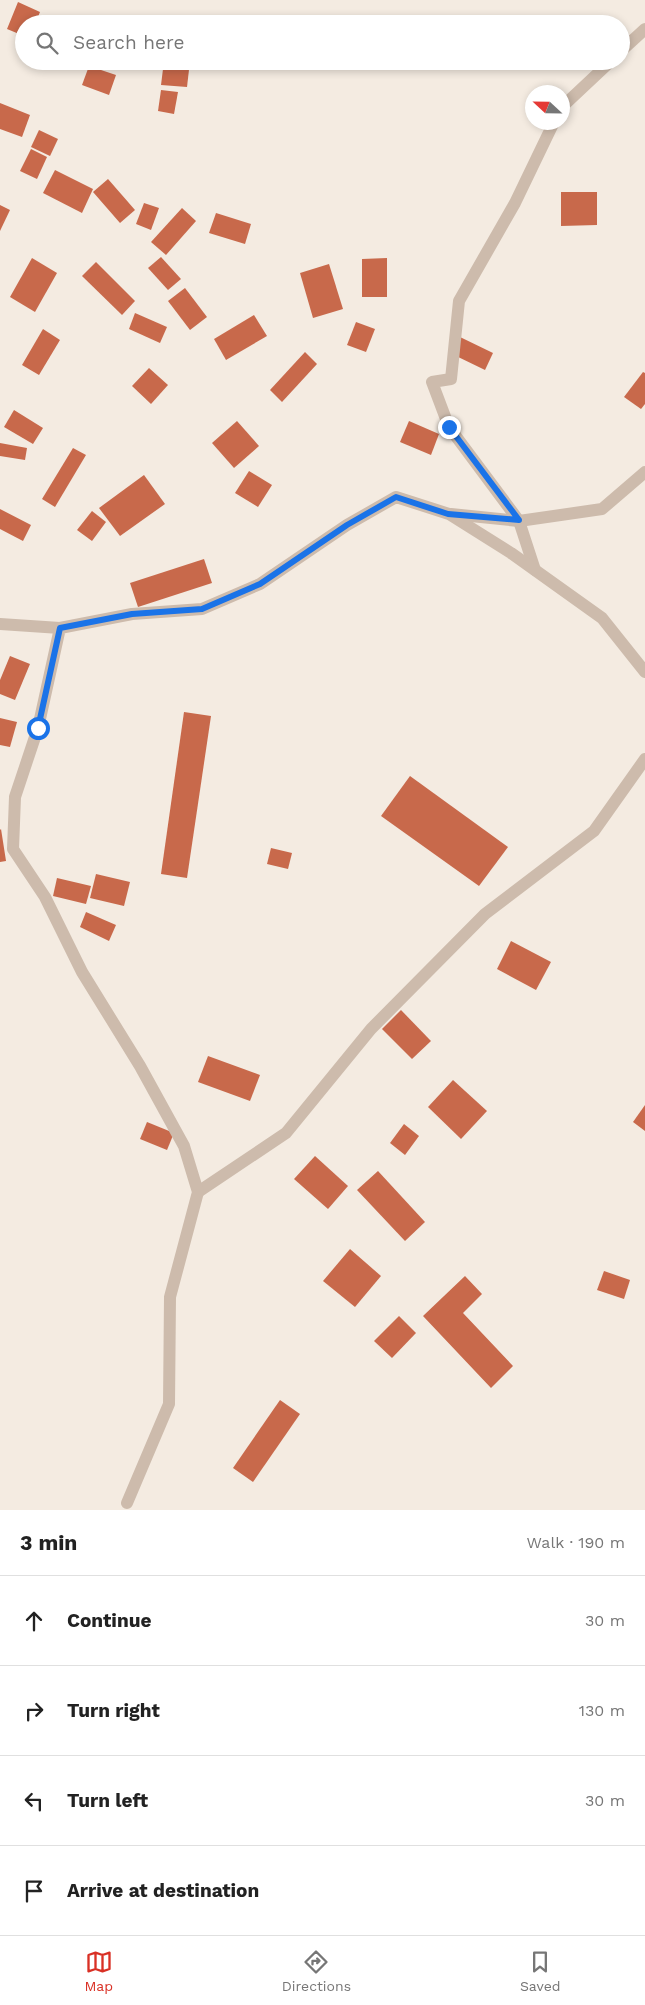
<!DOCTYPE html>
<meta charset="utf-8">
<style>
:root{--surface:#fff;--page:#f2f2f2;--text:#222;--muted:#767676;--line:#e0e0e0;--accent:#d93025}
body{margin:0;font-family:"Work Sans",sans-serif;background:var(--page);color:var(--text)}
.compass{position:absolute;left:525px;top:85px;width:45px;height:45px;border-radius:50%;background:var(--surface);box-shadow:0 2px 8px #0003;rotate:292deg}
.stop{position:absolute;width:15px;height:15px;margin:-11px;border:4px solid #1a73e8;border-radius:50%;background:#fff}
.stop.end{background:#1a73e8;border-color:#fff;box-shadow:0 1px 5px #0008}
.list{margin:0;padding:0;list-style:none}
h2{display:flex;justify-content:space-between;align-items:center;height:65px;margin:0;padding:0 20px;font-size:21px}
h2 small{font-size:16px;font-weight:400;color:var(--muted)}
.list li{display:grid;grid-template-columns:32px 1fr auto;gap:15px;align-items:center;box-sizing:border-box;height:90px;padding:0 20px;border-top:1px solid var(--line)}
.list b{display:block;font-size:19px;white-space:nowrap}
.list em{font-size:16px;font-style:normal;color:var(--muted)}
.icon{flex:none;width:28px;height:28px;fill:none;stroke:currentColor;stroke-width:2;stroke-linecap:round;stroke-linejoin:round}
.map{position:relative;flex:none;width:645px;height:1510px;overflow:hidden}
.search{position:absolute;background:var(--surface);box-shadow:0 2px 8px #0003;left:15px;right:15px;top:15px;height:55px;display:flex;align-items:center;gap:12px;box-sizing:border-box;padding:0 18px;border-radius:28px;color:var(--muted);font-size:19px}
.sheet{height:425px;background:var(--surface)}
nav{display:flex;justify-content:space-around;align-items:center;box-sizing:border-box;height:70px;border-top:1px solid var(--line);background:var(--surface);font-size:14px;color:var(--muted)}
nav a{display:grid;justify-items:center;gap:2px}
nav .on{color:var(--accent)}
.map>svg:first-child{display:block}
.building{fill:#c8694b}
.lines{fill:none;stroke-linecap:round;stroke-linejoin:round}
.minor{stroke:#cdbbac;stroke-width:12}
.route{stroke:#1a73e8;stroke-width:6}
</style>
<div class="map">
<svg width="645" height="1510" viewBox="0 0 645 1510">
<rect width="100%" height="100%" fill="#f4ebe1"/>
<!-- building -->
<g class="building">
<polygon points="18,2 40,12 35,24 24,24 24,36 7,29"/>
<polygon points="164,61 190,61 187,87 161,85"/>
<polygon points="89,66 116,75 109,95 82,85"/>
<polygon points="161,90 178,92 174,114 158,111"/>
<polygon points="0,103 30,115 22,137 0,129"/>
<polygon points="39,130 58,139 50,156 31,147"/>
<polygon points="31,149 47,157 37,179 20,171"/>
<polygon points="55,170 93,189 82,213 43,193"/>
<polygon points="108,179 135,210 120,223 93,192"/>
<polygon points="561,192 597,192 597,225 561,226"/>
<polygon points="144,203 159,208 151,230 136,224"/>
<polygon points="0,205 10,210 0,231"/>
<polygon points="182,208 196,221 166,255 151,242"/>
<polygon points="216,213 251,224 245,244 209,233"/>
<polygon points="161,257 181,279 168,290 148,268"/>
<polygon points="32,258 57,273 35,312 10,297"/>
<polygon points="387,258 387,297 362,297 362,259"/>
<polygon points="96,262 135,301 122,315 82,276"/>
<polygon points="329,264 343,309 313,318 300,273"/>
<polygon points="185,288 207,317 190,330 168,301"/>
<polygon points="135,313 167,327 160,343 129,329"/>
<polygon points="254,315 267,336 226,360 214,339"/>
<polygon points="356,322 375,329 366,352 347,345"/>
<polygon points="43,329 60,340 39,375 22,365"/>
<polygon points="460,337 493,353 485,370 452,354"/>
<polygon points="305,352 317,364 282,402 270,390"/>
<polygon points="149,368 168,385 151,404 132,386"/>
<polygon points="643,372 645,373 645,404 641,409 624,397"/>
<polygon points="14,410 43,428 33,444 4,427"/>
<polygon points="237,421 259,446 234,468 212,443"/>
<polygon points="409,421 439,434 431,455 400,442"/>
<polygon points="0,443 27,448 25,460 0,456"/>
<polygon points="73,448 86,455 55,507 42,499"/>
<polygon points="249,471 272,485 258,507 235,493"/>
<polygon points="144,475 165,504 120,536 99,508"/>
<polygon points="0,509 31,525 23,541 0,529"/>
<polygon points="92,511 106,522 92,541 77,530"/>
<polygon points="204,559 212,583 138,607 130,583"/>
<polygon points="10,656 30,664 15,700 0,694 0,680"/>
<polygon points="184,712 211,716 187,878 161,874"/>
<polygon points="0,718 17,722 10,747 0,745"/>
<polygon points="410,776 508,847 479,886 381,816"/>
<polygon points="1,829 6,861 0,862 0,830"/>
<polygon points="271,848 292,853 288,869 267,864"/>
<polygon points="96,874 130,882 124,906 90,898"/>
<polygon points="57,878 91,886 86,904 53,896"/>
<polygon points="86,912 116,925 109,941 80,927"/>
<polygon points="511,941 551,962 536,990 497,969"/>
<polygon points="401,1010 431,1041 412,1059 382,1029"/>
<polygon points="208,1056 260,1075 250,1101 198,1082"/>
<polygon points="453,1080 487,1111 461,1139 428,1107"/>
<polygon points="645,1105 645,1131 633,1122"/>
<polygon points="147,1122 174,1133 167,1150 140,1139"/>
<polygon points="404,1124 419,1136 405,1155 390,1143"/>
<polygon points="315,1156 348,1186 328,1209 294,1179"/>
<polygon points="378,1171 425,1222 405,1241 357,1190"/>
<polygon points="350,1249 381,1276 355,1307 323,1281"/>
<polygon points="604,1271 630,1280 624,1299 597,1290"/>
<polygon points="465,1276 482,1294 463,1313 513,1366 491,1388 423,1316"/>
<polygon points="399,1316 416,1333 392,1358 374,1341"/>
<polygon points="280,1400 300,1414 253,1482 233,1468"/>
</g>
<g class="lines">
<!-- minor -->
<g class="minor">
<polyline points="621,51 645,29"/>
<polyline points="562,107 611,61"/>
<polyline points="451,514 519,521 602,509 645,472"/>
<polyline points="535,570 519,521 449,427 432,382 451,379 459,301 515,203 554,122"/>
<polyline points="0,624 60,628"/>
<polyline points="198,1192 286,1133 371,1029 485,914 594,831 645,759"/>
<polyline points="127,1503 169,1404 170,1297 198,1192 184,1146 140,1066 82,972 45,897 13,849 15,797 38,728 60,628 132,614 202,609 260,584 347,525 396,497 449,514 511,553 602,618 645,672"/>
</g>
</g>
<g class="lines">
<!-- route -->
<polyline class="route" points="38,728 60,628 132,614 202,609 260,584 347,525 396,497 448,514 519,520 449,427"/>
</g>
</svg>
<svg class="compass" viewBox="-18 -18 36 36"><path d="M0-13l5 13h-10z" fill="#e53935"/><path d="M0 13l5-13h-10z" fill="#767676"/></svg>
<div class="stop" style="left:38px;top:728px"></div>
<div class="stop end" style="left:449px;top:427px"></div>
<div class="search"><svg class="icon" aria-label="search" viewBox="0 0 24 24"><circle cx="10" cy="10" r="6"/><path d="M15 15l6 6"/></svg>Search here</div>
</div>
<section class="sheet">
<h2>3 min<small>Walk · 190 m</small></h2>
<ul class="list">
<li><svg class="icon" aria-label="ahead" viewBox="0 0 24 24"><path d="M12 20V5M6 11l6-6 6 6"/></svg><div><b>Continue</b></div><em>30 m</em></li>
<li><svg class="icon" aria-label="right" viewBox="0 0 24 24"><path d="M7 20v-9h11M14 6l5 5-5 5"/></svg><div><b>Turn right</b></div><em>130 m</em></li>
<li><svg class="icon" aria-label="left" viewBox="0 0 24 24"><path d="M17 20v-9H6M10 6l-5 5 5 5"/></svg><div><b>Turn left</b></div><em>30 m</em></li>
<li><svg class="icon" aria-label="arrive" viewBox="0 0 24 24"><path d="M6 21V4h12l-3 4 3 4H6"/></svg><div><b>Arrive at destination</b></div></li>
</ul>
</section>
<nav>
<a class="on"><svg class="icon" aria-label="map" viewBox="0 0 24 24"><path d="M3 6l6-2 6 2 6-2v14l-6 2-6-2-6 2zM9 4v14M15 6v14"/></svg>Map</a>
<a><svg class="icon" aria-label="directions" viewBox="0 0 24 24"><path d="M12 3l9 9-9 9-9-9zM9 14v-3h6M13 9l2 2-2 2"/></svg>Directions</a>
<a><svg class="icon" aria-label="saved" viewBox="0 0 24 24"><path d="M7 4h10v16l-5-4-5 4z"/></svg>Saved</a>
</nav>
